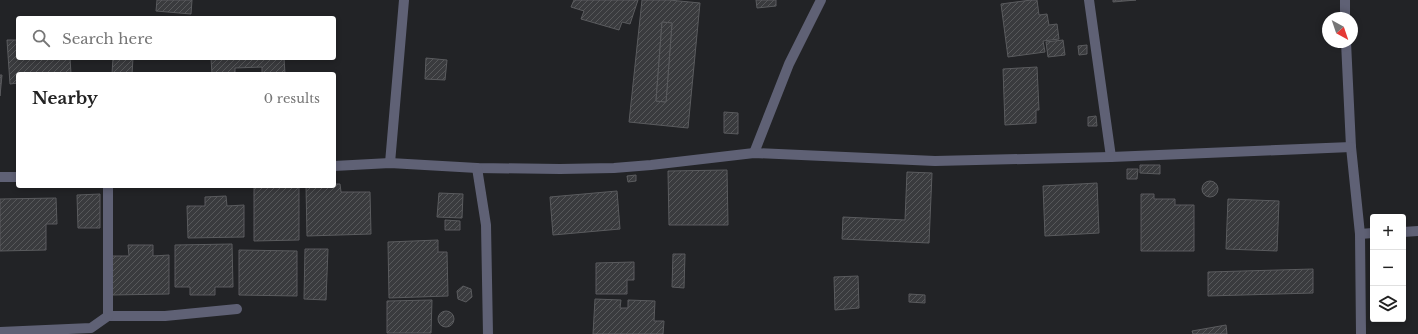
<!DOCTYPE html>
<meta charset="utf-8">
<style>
:root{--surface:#fff;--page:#f6f6f6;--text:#222;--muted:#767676;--line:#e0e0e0}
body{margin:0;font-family:"Libre Baskerville",serif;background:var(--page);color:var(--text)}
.controls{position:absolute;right:12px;bottom:12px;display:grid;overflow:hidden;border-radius:4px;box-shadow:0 2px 6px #0003}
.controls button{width:36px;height:36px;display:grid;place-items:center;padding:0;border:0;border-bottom:1px solid var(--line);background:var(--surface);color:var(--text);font:20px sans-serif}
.compass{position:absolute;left:1322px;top:12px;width:36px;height:36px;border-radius:50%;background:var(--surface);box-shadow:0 2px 6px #0003;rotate:140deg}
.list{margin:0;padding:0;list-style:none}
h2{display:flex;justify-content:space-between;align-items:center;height:52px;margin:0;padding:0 16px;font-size:17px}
h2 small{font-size:13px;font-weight:400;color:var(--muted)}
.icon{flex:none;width:22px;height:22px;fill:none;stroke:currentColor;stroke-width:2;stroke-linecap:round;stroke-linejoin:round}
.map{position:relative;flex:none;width:1418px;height:334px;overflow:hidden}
.search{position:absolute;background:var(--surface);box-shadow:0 2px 6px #0003;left:16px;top:16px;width:320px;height:44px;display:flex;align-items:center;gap:10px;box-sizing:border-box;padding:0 14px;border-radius:4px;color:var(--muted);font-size:15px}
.panel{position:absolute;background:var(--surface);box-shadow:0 2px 6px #0003;left:16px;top:72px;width:320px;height:116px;border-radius:4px}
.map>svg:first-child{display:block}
.building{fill:url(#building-hatch);stroke:#5a5b5e;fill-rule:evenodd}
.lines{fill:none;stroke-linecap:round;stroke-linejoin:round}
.street{stroke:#5f6175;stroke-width:10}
</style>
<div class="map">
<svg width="1418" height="334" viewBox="0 0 1418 334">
<defs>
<pattern id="building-hatch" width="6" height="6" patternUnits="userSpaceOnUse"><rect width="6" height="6" fill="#3a3b3e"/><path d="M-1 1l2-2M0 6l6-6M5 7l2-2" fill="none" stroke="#57585a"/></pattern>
</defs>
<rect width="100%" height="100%" fill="#222326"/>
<!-- building -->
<g class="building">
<polygon points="157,0 192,0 191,14 156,11"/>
<polygon points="574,0 638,0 630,24 622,22 619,30 581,19 584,11 571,7"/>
<path d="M642 0H669L700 3 688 128 629 122ZM662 22 672 23 666 102 656 101Z"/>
<polygon points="756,0 776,0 776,6 757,8"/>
<polygon points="1031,0 1037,0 1039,15 1047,14 1049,25 1057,24 1059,39 1043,41 1045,52 1008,57 1001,4"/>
<polygon points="1113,0 1136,0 1113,2"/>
<polygon points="662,22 672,23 666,102 656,101"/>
<polygon points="7,40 18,40 18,58 70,58 71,74 18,74 18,83 10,84"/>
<polygon points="1063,40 1065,55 1048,57 1046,42"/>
<polygon points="1087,45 1087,54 1079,55 1078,46"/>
<polygon points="113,58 133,58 132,74 112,74"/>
<polygon points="211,58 284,58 285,74 262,74 262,67 235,68 235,74 212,74"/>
<polygon points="426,58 447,60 445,80 425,79"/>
<polygon points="1037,67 1039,110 1036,110 1036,123 1005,125 1003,69"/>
<polygon points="0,75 2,75 0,96"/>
<polygon points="724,112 738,113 738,134 724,133"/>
<polygon points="1096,116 1097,126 1088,126 1088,117"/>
<polygon points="1140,165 1160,165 1160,174 1140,173"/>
<polygon points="1127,169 1138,169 1137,179 1127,179"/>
<polygon points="727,170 728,225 669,225 668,171"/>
<polygon points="907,172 932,173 929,243 842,239 843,217 905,220"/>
<polygon points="636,175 636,181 628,182 627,176"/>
<circle cx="1210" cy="189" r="8"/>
<polygon points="1097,183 1099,233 1045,236 1043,186"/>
<polygon points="334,184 340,184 341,192 370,192 371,234 307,236 306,186 334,186"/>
<polygon points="254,186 299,186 299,240 254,241"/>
<polygon points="617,191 620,229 553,235 550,197"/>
<polygon points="439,193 463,194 462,218 437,217"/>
<polygon points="100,194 100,228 78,228 77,195"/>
<polygon points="1141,194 1154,194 1154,199 1175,199 1175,205 1194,205 1194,251 1141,251"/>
<polygon points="226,196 227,206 244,205 244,237 188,238 187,206 205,206 205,197"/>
<polygon points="56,198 57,224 46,224 46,250 0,251 0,199"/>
<polygon points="1228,199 1279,201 1277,251 1226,249"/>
<polygon points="445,220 460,221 460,230 445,230"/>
<polygon points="438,240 438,252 447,252 448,296 389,298 388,242"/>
<polygon points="232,244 233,287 215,287 215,295 190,295 190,287 175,287 175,245"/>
<polygon points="128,245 153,245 153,256 169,255 169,294 112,295 111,256 129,256"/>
<polygon points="305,249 328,249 326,300 304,299"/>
<polygon points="239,250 297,251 297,296 239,295"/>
<polygon points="673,254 685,254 684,288 672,287"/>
<polygon points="634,262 634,280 627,280 627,294 596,294 596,263"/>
<polygon points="1313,269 1313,293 1208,296 1208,272"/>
<polygon points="858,276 859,308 835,310 834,277"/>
<polygon points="463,286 471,289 472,297 466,302 458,299 457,291"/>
<polygon points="909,294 925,295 925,303 909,302"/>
<polygon points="595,299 621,300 620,308 628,308 628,300 655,301 654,321 664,321 663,334 593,334"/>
<polygon points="432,300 431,333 387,333 387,301"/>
<circle cx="446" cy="319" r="8"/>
<polygon points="1226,325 1227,334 1193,334 1192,331"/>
</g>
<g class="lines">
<!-- street -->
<g class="street">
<polyline points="1089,0 1111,157"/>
<polyline points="1345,0 1345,18"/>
<polyline points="1346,42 1351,147 1360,234 1361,334"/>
<polyline points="754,153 789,64 821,0"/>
<polyline points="390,163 404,0"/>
<polyline points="334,166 390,163 477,168 560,169 614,168 651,165 754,153 935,161 1111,157 1351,147"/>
<polyline points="477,168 486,225 488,334"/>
<polyline points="0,177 18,177"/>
<polyline points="1403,232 1418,231"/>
<polyline points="1360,234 1373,233"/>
<polyline points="108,316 165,316 237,309"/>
<polyline points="0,332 91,328 108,316 108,186"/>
</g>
</g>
</svg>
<div class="controls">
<button>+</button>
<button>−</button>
<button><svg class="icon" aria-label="layers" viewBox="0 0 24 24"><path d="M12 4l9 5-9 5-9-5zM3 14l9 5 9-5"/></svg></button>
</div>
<svg class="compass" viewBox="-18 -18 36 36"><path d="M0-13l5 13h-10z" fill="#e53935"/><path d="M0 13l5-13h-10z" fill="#767676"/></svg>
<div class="search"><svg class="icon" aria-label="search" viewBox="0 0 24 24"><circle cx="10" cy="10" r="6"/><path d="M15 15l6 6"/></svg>Search here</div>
<section class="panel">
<h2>Nearby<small>0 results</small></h2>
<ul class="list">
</ul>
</section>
</div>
